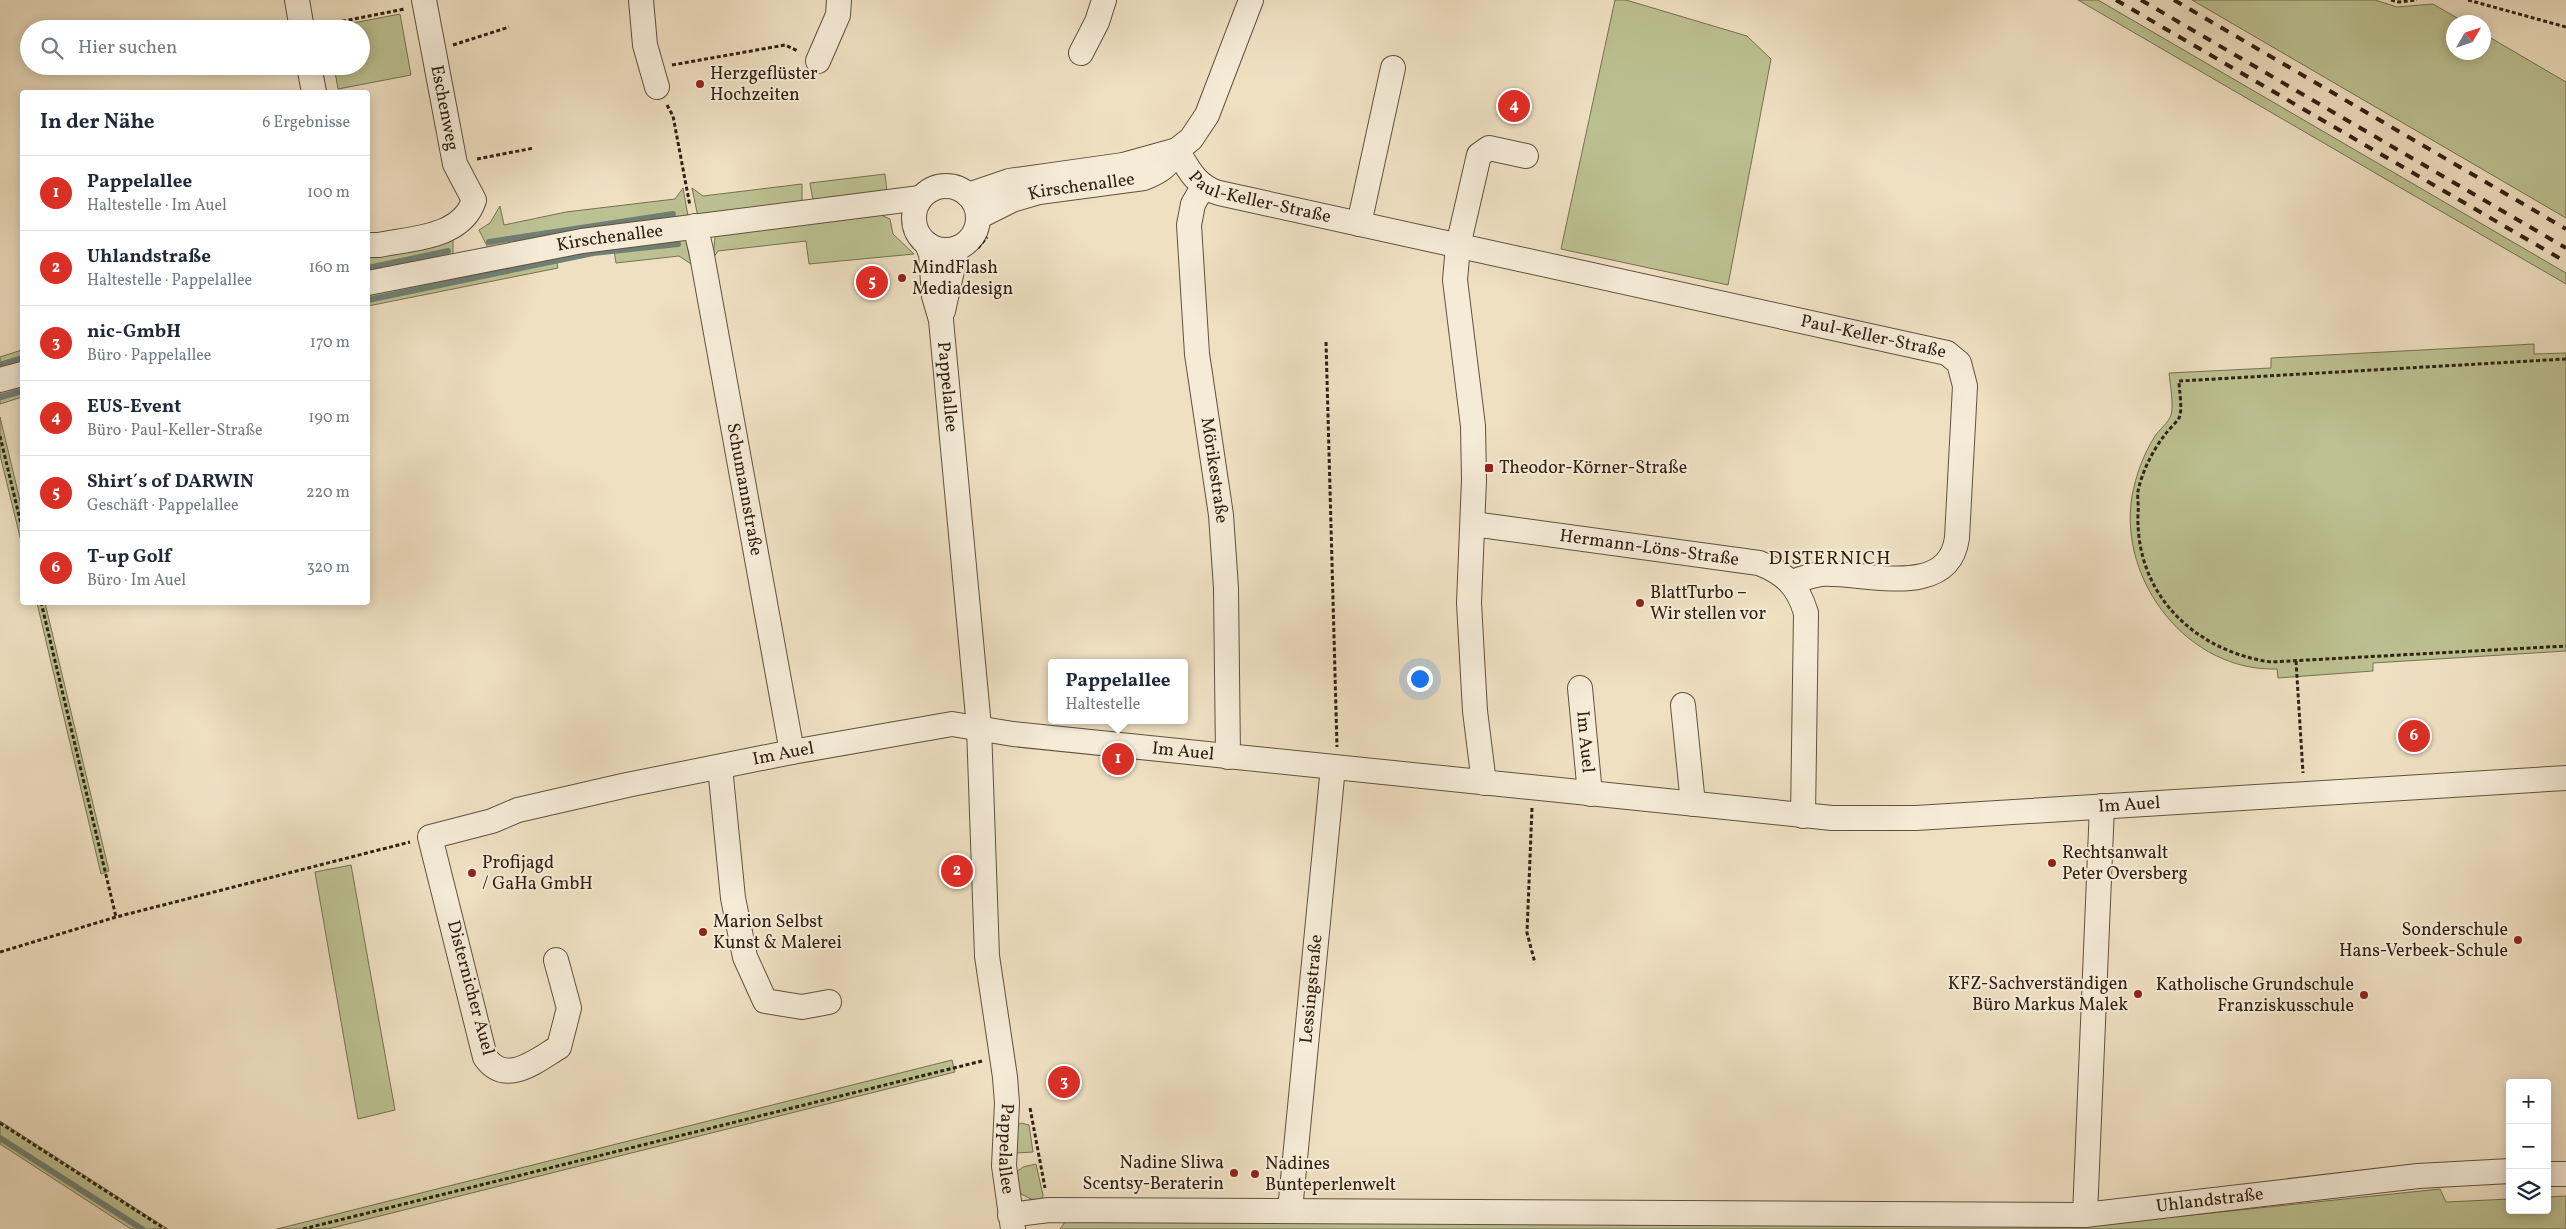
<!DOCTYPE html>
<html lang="de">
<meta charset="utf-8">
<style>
:root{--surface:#fff;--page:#f6f6f7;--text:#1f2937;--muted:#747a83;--line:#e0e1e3;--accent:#d93025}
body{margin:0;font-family:Vollkorn,serif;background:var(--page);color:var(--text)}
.controls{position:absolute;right:15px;bottom:15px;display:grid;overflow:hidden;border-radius:5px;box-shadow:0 2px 12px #0003}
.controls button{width:45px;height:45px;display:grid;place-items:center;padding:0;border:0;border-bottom:1px solid var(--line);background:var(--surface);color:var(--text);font:25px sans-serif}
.compass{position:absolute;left:2446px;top:15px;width:45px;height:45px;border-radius:50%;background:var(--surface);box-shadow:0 2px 12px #0003;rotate:51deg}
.you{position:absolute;left:1419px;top:678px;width:18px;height:18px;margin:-12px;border:4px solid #fff;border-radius:50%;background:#1a73e8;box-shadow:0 0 0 8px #1a73e833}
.badge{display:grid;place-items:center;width:32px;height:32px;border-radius:50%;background:var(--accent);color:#fff;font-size:16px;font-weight:700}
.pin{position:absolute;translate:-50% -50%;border:2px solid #fff;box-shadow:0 1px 5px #0006}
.popup{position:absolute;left:1048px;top:659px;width:140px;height:65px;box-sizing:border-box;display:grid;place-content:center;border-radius:5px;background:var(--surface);filter:drop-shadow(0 1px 4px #0005);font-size:16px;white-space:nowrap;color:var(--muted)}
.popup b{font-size:19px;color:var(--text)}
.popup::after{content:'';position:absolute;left:50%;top:100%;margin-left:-10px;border:10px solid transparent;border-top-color:var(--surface)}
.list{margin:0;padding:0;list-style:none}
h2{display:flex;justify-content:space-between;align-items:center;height:65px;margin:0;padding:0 20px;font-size:21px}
h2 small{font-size:16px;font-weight:400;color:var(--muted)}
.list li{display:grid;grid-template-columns:32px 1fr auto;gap:15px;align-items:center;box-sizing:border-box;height:75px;padding:0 20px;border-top:1px solid var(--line)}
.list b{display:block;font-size:19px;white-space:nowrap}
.list p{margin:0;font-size:16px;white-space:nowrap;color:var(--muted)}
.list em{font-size:16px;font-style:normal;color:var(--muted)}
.icon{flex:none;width:28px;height:28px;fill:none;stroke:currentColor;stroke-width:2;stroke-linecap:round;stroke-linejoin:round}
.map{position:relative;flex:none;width:2566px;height:1229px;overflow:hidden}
.search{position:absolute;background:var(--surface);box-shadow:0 2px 12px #0003;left:20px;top:20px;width:350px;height:55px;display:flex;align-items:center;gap:12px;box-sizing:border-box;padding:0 18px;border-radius:28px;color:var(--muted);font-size:19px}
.panel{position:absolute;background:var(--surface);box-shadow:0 2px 12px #0003;left:20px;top:90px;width:350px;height:515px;border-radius:5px}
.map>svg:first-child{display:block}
.green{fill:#bcc191;stroke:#767152}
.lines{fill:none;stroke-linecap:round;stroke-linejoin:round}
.stream{stroke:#707f73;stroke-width:6}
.street-casing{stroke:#60513e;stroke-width:26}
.path{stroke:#302112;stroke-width:3;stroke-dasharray:4 2.5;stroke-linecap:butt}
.street{stroke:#f5ebd7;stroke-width:24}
.rail{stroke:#302112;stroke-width:4;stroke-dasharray:9 9;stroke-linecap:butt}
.poi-dot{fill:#8f2418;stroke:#f5ebd7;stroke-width:2}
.labels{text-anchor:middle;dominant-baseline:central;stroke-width:4;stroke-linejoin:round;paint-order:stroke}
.poi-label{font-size:18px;fill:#302112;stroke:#f5ebd7;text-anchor:start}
.street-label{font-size:18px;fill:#302112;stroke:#f5ebd7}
.neighbourhood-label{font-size:19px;letter-spacing:1px;fill:#302112;stroke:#f5ebd7}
</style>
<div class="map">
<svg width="2566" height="1229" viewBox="0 0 2566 1229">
<rect width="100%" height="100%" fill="#efe0c2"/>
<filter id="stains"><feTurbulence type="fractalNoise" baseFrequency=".004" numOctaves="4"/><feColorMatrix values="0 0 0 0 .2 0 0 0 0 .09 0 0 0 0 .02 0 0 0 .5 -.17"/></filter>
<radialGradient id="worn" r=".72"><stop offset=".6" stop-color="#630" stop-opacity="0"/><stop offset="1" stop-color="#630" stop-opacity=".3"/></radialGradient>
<!-- green -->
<g class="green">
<polygon points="1615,0 1626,0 1747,36 1771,59 1728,285 1561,249"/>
<polygon points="2078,0 2098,0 2566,273 2566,284"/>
<polygon points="2192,0 2375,0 2397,7 2433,4 2464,22 2454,22 2454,52 2484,52 2484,34 2566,82 2566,218"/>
<polygon points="400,14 411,75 338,89 334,66 361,66 361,29 327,28"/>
<polygon points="885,174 887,192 813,201 810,183"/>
<polygon points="802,184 802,201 698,217 692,188 703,196"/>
<polygon points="683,188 688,216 489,250 479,230 490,223 500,206 504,225 566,212 675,199"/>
<polygon points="876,213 890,219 893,234 914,254 809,264 806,241 718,251 713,258 715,237 718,233"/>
<polygon points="685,235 691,264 679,256 616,263 613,243"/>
<polygon points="453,236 453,254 450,257 368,277 368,252"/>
<polygon points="555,252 558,268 368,306 368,290"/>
<path d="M2534 344V354L2566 353V651L2373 663V671L2278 678 2277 669C2189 672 2118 582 2132 496 2136 475 2143 455 2155 436 2159 430 2169 422 2171 415 2174 406 2170 383 2169 373L2271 368V358Z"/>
<polygon points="22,350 22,366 0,373 0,357"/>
<polygon points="22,381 22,397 0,404 0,387"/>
<polygon points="0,417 22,509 22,545 0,455"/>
<polygon points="37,603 45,603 109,871 101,874"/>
<polygon points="351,865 395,1110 358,1119 315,872"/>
<polygon points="952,1060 955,1072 328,1229 277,1229"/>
<polygon points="0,1121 168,1229 131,1229 0,1144"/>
<polygon points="1021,1123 1029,1125 1033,1152 1016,1153 1016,1126"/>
<polygon points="1036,1164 1043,1195 1042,1199 1033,1200 1021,1194 1015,1173 1023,1167"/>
<polygon points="2440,1189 2446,1202 2510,1199 2510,1210 2547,1210 2547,1197 2566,1196 2566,1229 1060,1229 1068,1218 2087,1226"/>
</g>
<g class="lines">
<!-- stream -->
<g class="stream">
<polyline points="489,242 673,214"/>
<polyline points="368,268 448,251"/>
<polyline points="368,300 593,253 678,244"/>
<polyline points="0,365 22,358"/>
<polyline points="1,397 22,391"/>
<polyline points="0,1138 142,1229"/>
</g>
<defs>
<g id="street">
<polyline points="297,0 302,29"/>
<polyline points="641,0 645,45 657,87"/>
<polyline points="1081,53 1097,22 1104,0"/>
<polyline points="818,61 838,15 839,0"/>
<polyline points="309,66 314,92"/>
<path id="s1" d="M1177 150C1188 169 1197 187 1219 193L1947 353 1959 363 1965 386 1957 538C1948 601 1863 571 1821 574 1812 575 1801 579 1792 582"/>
<circle cx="946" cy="218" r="32"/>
<path id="s2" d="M1203 187 1193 204 1189 225 1197 354 1221 515 1226 588 1228 757"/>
<polyline points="968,195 1009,181 1123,165 1177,150 1191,139 1207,115 1251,0"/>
<path id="s3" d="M978 217 1012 200 1039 192 1144 178C1161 171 1168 166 1177 150"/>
<polyline points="1359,224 1393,68"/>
<path id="s4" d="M695 226 701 250 792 752"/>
<path id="s5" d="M927 244 931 254 934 296 941 320 979 727 987 956 1005 1077 1007 1103 1004 1166 1013 1229"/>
<path d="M368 245H379C412 238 462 238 474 200L455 164 424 0"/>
<path id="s6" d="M368 283 582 241 920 198"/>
<polyline points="943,311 957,248"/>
<polyline points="0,380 22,374"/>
<path id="s7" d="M1473 524 1759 563C1785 573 1798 586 1806 613L1803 816"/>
<path id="s8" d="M1580 688 1590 794"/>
<polyline points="1683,705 1693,804"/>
<polyline points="720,767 733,898 745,957 765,1001 802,1007 829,1002"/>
<polyline points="1484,783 1475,711 1469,603 1474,480 1473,426 1455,280 1458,246 1479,155 1489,148 1526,156"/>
<path id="s9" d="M556 960 569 1008 559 1047C537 1060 506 1087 485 1057L430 837 492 821 518 810 627 785 792 752 952 724 1013 734 1832 818H1916L2566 778"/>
<polyline points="2547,1174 2566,1174"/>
<path id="s10" d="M1290 1210 1333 767"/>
<path id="s11" d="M1010 1215 1049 1210 2085 1215 2418 1176 2510 1171"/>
<polyline points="2085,1215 2102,806"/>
</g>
</defs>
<!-- street casing -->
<use href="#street" class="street-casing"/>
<!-- path -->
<g class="path">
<polyline points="2391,0 2399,2 2417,0"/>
<polyline points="2468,0 2566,27"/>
<polyline points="323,25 405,9"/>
<polyline points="453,45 509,27"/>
<polyline points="672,65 785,45 798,51"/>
<polyline points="667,105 673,116 690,206"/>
<polyline points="477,159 534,148"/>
<polyline points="978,248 987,237"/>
<polyline points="1326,342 1337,747"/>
<path d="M2566 359 2179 381C2179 390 2183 410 2179 418 2175 424 2168 430 2164 436 2153 450 2142 472 2138 491 2137 497 2139 506 2138 513 2135 594 2194 651 2271 662L2566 646"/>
<polyline points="0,436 22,528"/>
<polyline points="41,602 116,917"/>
<polyline points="2296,661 2303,773"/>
<polyline points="1532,808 1527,933 1535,963"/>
<polyline points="0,952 116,917 410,842"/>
<polyline points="1030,1108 1045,1188"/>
<polyline points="0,1123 165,1229"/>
<polyline points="303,1229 982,1061"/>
</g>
<!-- street -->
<use href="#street" class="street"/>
<!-- rail -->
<g class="rail">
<polyline points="2116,0 2566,262"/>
<polyline points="2141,0 2566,248"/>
<polyline points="2174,0 2566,229"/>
</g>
</g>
<!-- markers -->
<g class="poi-dot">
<circle cx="700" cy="84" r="5"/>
<circle cx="902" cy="278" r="5"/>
<rect x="1484" y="463" width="10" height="10" rx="2.5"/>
<circle cx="1640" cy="603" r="5"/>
<circle cx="2052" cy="863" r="5"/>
<circle cx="472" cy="873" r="5"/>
<circle cx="703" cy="932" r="5"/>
<circle cx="2518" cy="940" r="5"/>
<circle cx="2138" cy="994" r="5"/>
<circle cx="2364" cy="995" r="5"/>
<circle cx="1234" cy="1173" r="5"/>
<circle cx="1255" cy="1174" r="5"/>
</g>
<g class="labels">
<!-- poi labels -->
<g class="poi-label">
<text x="710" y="74">Herzgeflüster<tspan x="710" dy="21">Hochzeiten</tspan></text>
<text x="912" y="268">MindFlash<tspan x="912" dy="21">Mediadesign</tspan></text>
<text x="1499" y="468">Theodor-Körner-Straße</text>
<text x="1650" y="593">BlattTurbo –<tspan x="1650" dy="21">Wir stellen vor</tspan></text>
<text x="2062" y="853">Rechtsanwalt<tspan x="2062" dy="21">Peter Oversberg</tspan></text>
<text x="482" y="863">Profijagd<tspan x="482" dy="21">/ GaHa GmbH</tspan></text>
<text x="713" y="922">Marion Selbst<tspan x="713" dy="21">Kunst &amp; Malerei</tspan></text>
<text x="2508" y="930" text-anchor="end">Sonderschule<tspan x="2508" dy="21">Hans-Verbeek-Schule</tspan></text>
<text x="2128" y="984" text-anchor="end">KFZ-Sachverständigen<tspan x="2128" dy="21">Büro Markus Malek</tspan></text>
<text x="2354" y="985" text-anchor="end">Katholische Grundschule<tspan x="2354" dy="21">Franziskusschule</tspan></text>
<text x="1224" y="1163" text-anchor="end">Nadine Sliwa<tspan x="1224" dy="21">Scentsy-Beraterin</tspan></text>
<text x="1265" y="1164">Nadines<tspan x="1265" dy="21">Bunteperlenwelt</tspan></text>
</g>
<!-- street labels -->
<g class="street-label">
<text transform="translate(444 108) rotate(79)">Eschenweg</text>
<text stroke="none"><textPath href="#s3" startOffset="109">Kirschenallee</textPath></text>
<text stroke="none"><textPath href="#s1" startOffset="102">Paul-Keller-Straße</textPath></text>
<text stroke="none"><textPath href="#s6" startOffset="246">Kirschenallee</textPath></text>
<text stroke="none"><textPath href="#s1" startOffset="732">Paul-Keller-Straße</textPath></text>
<text stroke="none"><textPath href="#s5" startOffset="145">Pappelallee</textPath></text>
<text stroke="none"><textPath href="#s2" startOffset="288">Mörikestraße</textPath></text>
<text stroke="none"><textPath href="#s4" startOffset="268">Schumannstraße</textPath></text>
<text stroke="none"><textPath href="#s7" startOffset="178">Hermann-Löns-Straße</textPath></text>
<text stroke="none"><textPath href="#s8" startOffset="54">Im Auel</textPath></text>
<text stroke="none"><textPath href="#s9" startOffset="1169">Im Auel</textPath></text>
<text stroke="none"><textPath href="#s9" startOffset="765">Im Auel</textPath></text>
<text stroke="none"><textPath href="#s9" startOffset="2119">Im Auel</textPath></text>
<text transform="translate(470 988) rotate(75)">Disternicher Auel</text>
<text stroke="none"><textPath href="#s10" startOffset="222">Lessingstraße</textPath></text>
<text stroke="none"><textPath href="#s5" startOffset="910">Pappelallee</textPath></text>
<text stroke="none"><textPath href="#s11" startOffset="1201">Uhlandstraße</textPath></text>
</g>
<!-- neighbourhood labels -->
<g class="neighbourhood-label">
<text x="1830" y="559">DISTERNICH</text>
</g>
</g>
<rect width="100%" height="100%" filter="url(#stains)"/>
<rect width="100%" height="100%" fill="url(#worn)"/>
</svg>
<div class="controls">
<button>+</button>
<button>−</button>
<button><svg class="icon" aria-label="layers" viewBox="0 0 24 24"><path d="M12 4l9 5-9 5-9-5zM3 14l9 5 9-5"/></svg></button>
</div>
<svg class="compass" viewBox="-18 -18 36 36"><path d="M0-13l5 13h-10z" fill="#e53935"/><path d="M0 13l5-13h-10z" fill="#747a83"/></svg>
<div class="you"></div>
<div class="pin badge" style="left:1118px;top:759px">1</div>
<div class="popup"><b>Pappelallee</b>Haltestelle</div>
<div class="pin badge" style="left:957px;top:871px">2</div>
<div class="pin badge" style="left:1064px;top:1082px">3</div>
<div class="pin badge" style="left:1514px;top:106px">4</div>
<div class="pin badge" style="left:872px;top:282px">5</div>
<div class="pin badge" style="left:2414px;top:736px">6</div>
<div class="search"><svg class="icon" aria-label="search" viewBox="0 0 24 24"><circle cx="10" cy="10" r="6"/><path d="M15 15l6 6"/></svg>Hier suchen</div>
<section class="panel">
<h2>In der Nähe<small>6 Ergebnisse</small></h2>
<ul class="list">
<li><span class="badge">1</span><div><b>Pappelallee</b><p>Haltestelle · Im Auel</p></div><em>100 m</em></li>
<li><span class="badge">2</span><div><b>Uhlandstraße</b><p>Haltestelle · Pappelallee</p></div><em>160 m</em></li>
<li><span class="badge">3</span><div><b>nic-GmbH</b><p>Büro · Pappelallee</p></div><em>170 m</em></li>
<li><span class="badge">4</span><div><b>EUS-Event</b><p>Büro · Paul-Keller-Straße</p></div><em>190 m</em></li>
<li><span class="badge">5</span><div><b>Shirt´s of DARWIN</b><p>Geschäft · Pappelallee</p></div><em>220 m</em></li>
<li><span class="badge">6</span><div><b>T-up Golf</b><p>Büro · Im Auel</p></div><em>320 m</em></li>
</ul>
</section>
</div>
